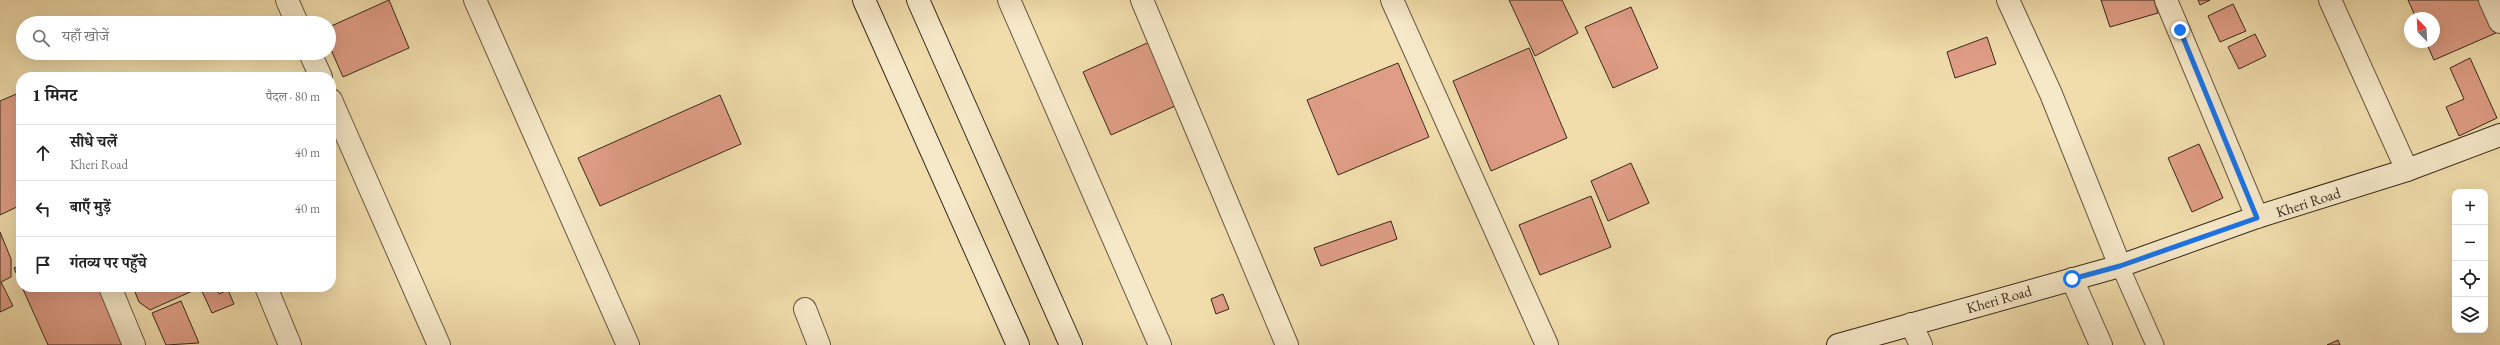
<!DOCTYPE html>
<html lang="hi">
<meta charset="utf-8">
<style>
:root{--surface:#fff;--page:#f2f2f2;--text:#222;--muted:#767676;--line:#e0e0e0}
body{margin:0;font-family:"EB Garamond","Noto Serif Devanagari",serif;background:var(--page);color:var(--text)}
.controls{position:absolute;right:12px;bottom:12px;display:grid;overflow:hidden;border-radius:8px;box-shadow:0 4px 16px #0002}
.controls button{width:36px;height:36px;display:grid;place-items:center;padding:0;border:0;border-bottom:1px solid var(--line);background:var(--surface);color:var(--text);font:20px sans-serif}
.compass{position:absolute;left:2404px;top:12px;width:36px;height:36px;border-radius:50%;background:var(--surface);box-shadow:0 4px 16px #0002;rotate:336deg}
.stop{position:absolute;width:12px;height:12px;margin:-9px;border:3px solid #1a73e8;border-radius:50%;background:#fff}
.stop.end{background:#1a73e8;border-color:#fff;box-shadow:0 1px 4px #0008}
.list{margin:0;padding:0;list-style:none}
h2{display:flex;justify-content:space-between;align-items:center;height:52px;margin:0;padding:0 16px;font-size:17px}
h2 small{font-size:13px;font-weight:400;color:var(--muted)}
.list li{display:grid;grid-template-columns:26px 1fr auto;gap:12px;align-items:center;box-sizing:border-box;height:56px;padding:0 16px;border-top:1px solid var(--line)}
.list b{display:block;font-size:15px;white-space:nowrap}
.list p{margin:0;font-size:13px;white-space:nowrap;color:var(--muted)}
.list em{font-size:13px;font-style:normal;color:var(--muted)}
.icon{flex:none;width:22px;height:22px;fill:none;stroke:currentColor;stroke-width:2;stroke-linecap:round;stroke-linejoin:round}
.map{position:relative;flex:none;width:2500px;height:345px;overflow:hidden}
.search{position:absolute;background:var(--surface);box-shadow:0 4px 16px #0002;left:16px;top:16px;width:320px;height:44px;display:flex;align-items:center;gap:10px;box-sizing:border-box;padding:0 14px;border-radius:22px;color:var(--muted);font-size:15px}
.panel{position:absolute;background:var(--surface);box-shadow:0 4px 16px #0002;left:16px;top:72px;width:320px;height:220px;border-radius:16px}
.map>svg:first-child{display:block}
.building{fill:#df9d85;stroke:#37281a}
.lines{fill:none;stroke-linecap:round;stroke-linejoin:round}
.lane-casing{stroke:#66553e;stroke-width:19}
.street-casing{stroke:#66553e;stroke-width:24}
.secondary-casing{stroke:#37281a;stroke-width:24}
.lane{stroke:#f6e9c9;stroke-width:17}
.street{stroke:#f6e9c9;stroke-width:22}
.secondary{stroke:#f6e9c9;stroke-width:22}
.route{stroke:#1a73e8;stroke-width:5}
.labels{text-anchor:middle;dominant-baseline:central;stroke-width:3;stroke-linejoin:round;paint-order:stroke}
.street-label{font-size:15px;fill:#37281a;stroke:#f6e9c9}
</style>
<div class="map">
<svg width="2500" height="345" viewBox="0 0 2500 345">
<rect width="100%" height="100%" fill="#f1ddac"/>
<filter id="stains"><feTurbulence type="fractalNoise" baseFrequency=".005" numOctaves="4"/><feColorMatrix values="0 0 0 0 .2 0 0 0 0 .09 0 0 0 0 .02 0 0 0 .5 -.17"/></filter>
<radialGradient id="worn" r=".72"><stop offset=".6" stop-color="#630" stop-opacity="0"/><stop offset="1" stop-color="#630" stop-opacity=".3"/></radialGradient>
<!-- building -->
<g class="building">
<polygon points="389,0 409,48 343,77 329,45 329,27"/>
<polygon points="1509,0 1562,0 1578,33 1535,56"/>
<polygon points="2101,0 2154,0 2158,13 2110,27"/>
<polygon points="2198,0 2210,0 2200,5"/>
<polygon points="2408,0 2481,0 2496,33 2434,60 2426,42 2434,42 2434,18 2416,18"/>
<polygon points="2233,4 2246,31 2220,42 2208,16"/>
<polygon points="1631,7 1658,68 1613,88 1585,27"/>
<polygon points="2255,34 2266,56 2239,69 2228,47"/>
<polygon points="1987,37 1996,64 1955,78 1947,52"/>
<polygon points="1156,39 1184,102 1111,135 1083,72"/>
<polygon points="1529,48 1567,138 1491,171 1453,81"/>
<polygon points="2470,58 2497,118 2459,136 2446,107 2464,99 2450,68"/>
<polygon points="1398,63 1429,137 1338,175 1307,100"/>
<polygon points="21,92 21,205 0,215 0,101"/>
<polygon points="720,95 741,144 600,206 578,158"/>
<polygon points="2199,144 2223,198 2192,212 2168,158"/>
<polygon points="1631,163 1649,203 1608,221 1591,181"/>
<polygon points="1591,196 1611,247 1540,275 1519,225"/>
<polygon points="1391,221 1397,239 1321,266 1314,248"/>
<polygon points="0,232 11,259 11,277 1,282 13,306 0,312"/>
<polygon points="21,265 21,284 14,268"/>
<polygon points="22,287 100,287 126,345 48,345"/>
<polygon points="133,287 199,287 199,288 150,310 139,302"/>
<polygon points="200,287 216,287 219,294 228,290 234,304 212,313"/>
<polygon points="1223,294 1229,309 1216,314 1211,299"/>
<polygon points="181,301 199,343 166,345 152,313"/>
<polygon points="2338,340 2340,345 2327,345"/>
</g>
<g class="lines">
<defs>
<polyline id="lane" points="2120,266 2155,345"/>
<g id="street">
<polyline points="287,0 297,23"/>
<polyline points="475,0 628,345"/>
<polyline points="1009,0 1160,345"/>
<polyline points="1142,0 1287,345"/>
<polyline points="1392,0 1547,345"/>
<polyline points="2008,0 2051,94 2120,266"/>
<polyline points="2166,0 2257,217"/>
<polyline points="2330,0 2407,170"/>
<polyline points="2490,0 2500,22"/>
<polyline points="310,53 321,77"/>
<polyline points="331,100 439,345"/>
<polyline points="2072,279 2101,345"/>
<polyline points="110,287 134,345"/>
<polyline points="266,287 290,345"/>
<polyline points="805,309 819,345"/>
<polyline points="1911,324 1921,345"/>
</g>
<g id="secondary">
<polyline points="864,0 1018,345"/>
<polyline points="918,0 1071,345"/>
<polyline points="1838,345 2120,266 2257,217 2407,170 2500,135"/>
</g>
</defs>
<!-- lane casing -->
<use href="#lane" class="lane-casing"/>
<!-- street casing -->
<use href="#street" class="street-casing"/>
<!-- secondary casing -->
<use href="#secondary" class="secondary-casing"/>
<!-- lane -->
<use href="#lane" class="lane"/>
<!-- street -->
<use href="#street" class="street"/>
<!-- secondary -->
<use href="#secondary" class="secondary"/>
</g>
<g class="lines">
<!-- route -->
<polyline class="route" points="2072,279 2120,266 2257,218 2180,30"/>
</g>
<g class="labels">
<!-- street labels -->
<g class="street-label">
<text transform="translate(2308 202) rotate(-18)">Kheri Road</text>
<text transform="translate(1999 299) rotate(-16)">Kheri Road</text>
</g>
</g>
<rect width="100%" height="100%" filter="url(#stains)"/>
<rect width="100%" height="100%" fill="url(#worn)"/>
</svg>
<div class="controls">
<button>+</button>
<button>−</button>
<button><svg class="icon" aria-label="locate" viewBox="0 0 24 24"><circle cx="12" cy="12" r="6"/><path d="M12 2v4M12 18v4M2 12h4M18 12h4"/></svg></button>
<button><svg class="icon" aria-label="layers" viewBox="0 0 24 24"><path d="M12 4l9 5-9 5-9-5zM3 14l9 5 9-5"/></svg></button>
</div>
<svg class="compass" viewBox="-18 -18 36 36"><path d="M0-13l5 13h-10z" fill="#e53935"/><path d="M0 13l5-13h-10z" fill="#767676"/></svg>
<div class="stop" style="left:2072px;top:279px"></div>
<div class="stop end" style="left:2180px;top:30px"></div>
<div class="search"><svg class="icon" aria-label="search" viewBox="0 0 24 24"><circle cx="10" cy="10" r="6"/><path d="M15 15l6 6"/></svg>यहाँ खोजें</div>
<section class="panel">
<h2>1 मिनट<small>पैदल · 80 m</small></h2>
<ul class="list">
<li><svg class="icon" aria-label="ahead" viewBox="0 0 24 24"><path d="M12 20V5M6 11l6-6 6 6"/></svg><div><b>सीधे चलें</b><p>Kheri Road</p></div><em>40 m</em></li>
<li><svg class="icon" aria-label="left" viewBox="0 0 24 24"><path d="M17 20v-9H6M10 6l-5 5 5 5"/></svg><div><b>बाएँ मुड़ें</b></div><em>40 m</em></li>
<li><svg class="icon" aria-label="arrive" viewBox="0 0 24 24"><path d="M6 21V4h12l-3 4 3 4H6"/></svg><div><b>गंतव्य पर पहुँचे</b></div></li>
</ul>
</section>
</div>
